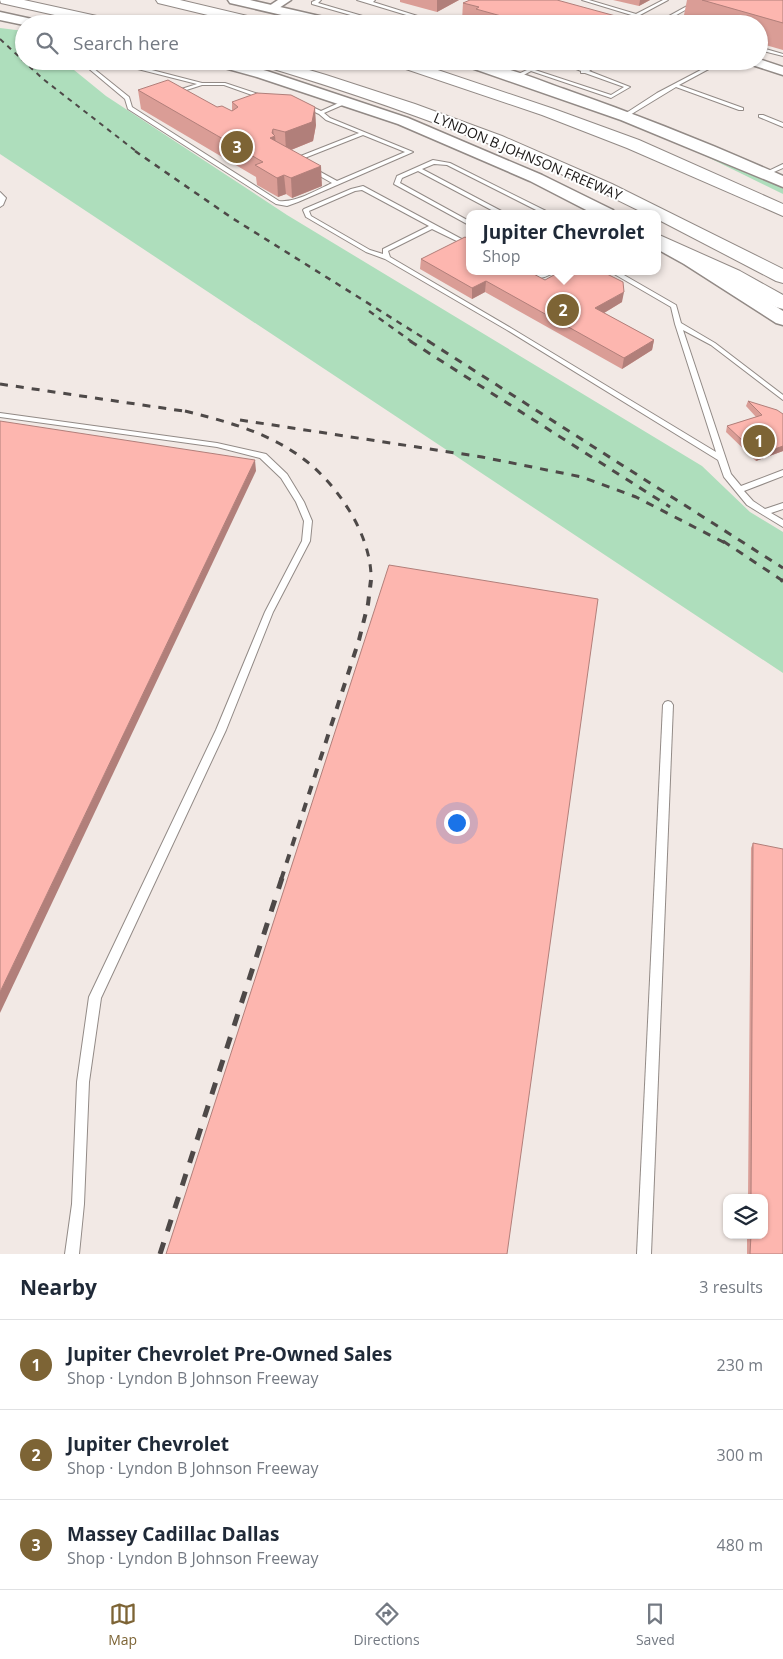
<!DOCTYPE html>
<meta charset="utf-8">
<style>
:root{--surface:#fff;--page:#f2f2f3;--text:#1f2937;--muted:#747a83;--line:#e0e1e3;--accent:#7d6435}
body{margin:0;font-family:"Open Sans",sans-serif;background:var(--page);color:var(--text)}
.controls{position:absolute;right:15px;bottom:15px;display:grid;overflow:hidden;border-radius:10px;box-shadow:0 1px 4px #0004}
.controls button{width:45px;height:45px;display:grid;place-items:center;padding:0;border:0;border-bottom:1px solid var(--line);background:var(--surface);color:var(--text);font:25px sans-serif}
.you{position:absolute;left:456px;top:822px;width:18px;height:18px;margin:-12px;border:4px solid #fff;border-radius:50%;background:#1a73e8;box-shadow:0 0 0 8px #1a73e833}
.badge{display:grid;place-items:center;width:32px;height:32px;border-radius:50%;background:var(--accent);color:#fff;font-size:16px;font-weight:700}
.pin{position:absolute;translate:-50% -50%;border:2px solid #fff;box-shadow:0 1px 5px #0006}
.popup{position:absolute;left:466px;top:210px;width:195px;height:65px;box-sizing:border-box;display:grid;place-content:center;border-radius:10px;background:var(--surface);filter:drop-shadow(0 1px 4px #0005);font-size:16px;white-space:nowrap;color:var(--muted)}
.popup b{font-size:19px;color:var(--text)}
.popup::after{content:'';position:absolute;left:50%;top:100%;margin-left:-10px;border:10px solid transparent;border-top-color:var(--surface)}
.list{margin:0;padding:0;list-style:none}
h2{display:flex;justify-content:space-between;align-items:center;height:65px;margin:0;padding:0 20px;font-size:21px}
h2 small{font-size:16px;font-weight:400;color:var(--muted)}
.list li{display:grid;grid-template-columns:32px 1fr auto;gap:15px;align-items:center;box-sizing:border-box;height:90px;padding:0 20px;border-top:1px solid var(--line)}
.list b{display:block;font-size:19px;white-space:nowrap}
.list p{margin:0;font-size:16px;white-space:nowrap;color:var(--muted)}
.list em{font-size:16px;font-style:normal;color:var(--muted)}
.icon{flex:none;width:28px;height:28px;fill:none;stroke:currentColor;stroke-width:2;stroke-linecap:round;stroke-linejoin:round}
.map{position:relative;flex:none;width:783px;height:1254px;overflow:hidden}
.search{position:absolute;background:var(--surface);box-shadow:0 1px 4px #0004;left:15px;right:15px;top:15px;height:55px;display:flex;align-items:center;gap:12px;box-sizing:border-box;padding:0 18px;border-radius:28px;color:var(--muted);font-size:19px}
.sheet{height:335px;background:var(--surface)}
nav{display:flex;justify-content:space-around;align-items:center;box-sizing:border-box;height:70px;border-top:1px solid var(--line);background:var(--surface);font-size:14px;color:var(--muted)}
nav a{display:grid;justify-items:center;gap:2px}
nav .on{color:var(--accent)}
.map>svg:first-child{display:block}
.green{fill:#aedebc}
.lines{fill:none;stroke-linecap:round;stroke-linejoin:round}
.service-casing{stroke:#928a86;stroke-width:2}
.tertiary-casing{stroke:#928a86;stroke-width:3}
.secondary-casing{stroke:#928a86;stroke-width:3}
.motorway-casing{stroke:#928a86;stroke-width:2}
.service{fill:#fff;fill-rule:evenodd}
.tertiary{fill:#fff;fill-rule:evenodd}
.secondary{fill:#fff;fill-rule:evenodd}
.motorway{fill:#fff;fill-rule:evenodd}
.rail-far4{stroke:#4e4948;stroke-width:2;stroke-dasharray:5 5;stroke-linecap:butt}
.rail-far3{stroke:#4e4948;stroke-width:2.5;stroke-dasharray:6 6;stroke-linecap:butt}
.rail-far2{stroke:#4e4948;stroke-width:3;stroke-dasharray:8 8;stroke-linecap:butt}
.rail-far1{stroke:#4e4948;stroke-width:4;stroke-dasharray:9 9;stroke-linecap:butt}
.rail{stroke:#4e4948;stroke-width:5;stroke-dasharray:12 12;stroke-linecap:butt}
.wall{fill:#da9d96}
.shaded-wall{fill:#b17f7a}
.building{fill:#fdb6af;stroke:#b17f7a}
.labels{text-anchor:middle;dominant-baseline:central;stroke-width:4;stroke-linejoin:round;paint-order:stroke}
.far-street-label{font-size:14px;fill:#1b1817;stroke:#fff}
</style>
<div class="map">
<svg width="783" height="1254" viewBox="0 0 783 1254">
<rect width="100%" height="100%" fill="#f2e9e5"/>
<!-- green -->
<g class="green">
<polygon points="0,28 24,31 24,61 63,61 106,96 287,215 702,466 750,512 783,532 783,673 0,154"/>
<polygon points="675,141 783,188 783,194"/>
</g>
<g class="lines">
<defs>
<g id="service">
<polygon points="316,0 321,0 318,3 390,24 382,24 312,4 312,2"/>
<polygon points="357,0 375,0 373,2 443,24 436,24"/>
<polygon points="582,0 589,0 636,14 663,0 668,0 640,15 660,21 698,0 703,0 664,22 669,24 661,24"/>
<polygon points="759,47 783,54 783,56 759,50"/>
<path d="M97 61H117L202 83H225L267 97V99H263L224 85H202L174 94 172 93V92L197 84 114 63H100L93 68 129 97 132 107 279 201C295 203 317 190 332 183L311 171V169H315L337 181 405 152 363 135 297 161H293V159L359 133 326 120 319 114 302 106V104H306L321 111 343 101H347V103L324 113 330 118 413 152 298 202 287 206 276 204 128 109 125 99 88 68Z"/>
<polygon points="503,61 510,61 530,68 544,61 550,61 535,70 611,95 624,87 585,73 581,73 581,71 557,61 564,61 585,69 598,61 604,61 589,71 630,87 611,98 531,71 518,78 514,78 514,76 527,70"/>
<polygon points="716,62 718,62 718,64 679,85 743,108 743,110 739,110 676,87 625,118 620,117 657,93"/>
<polygon points="759,115 763,115 783,123 783,127 759,117"/>
<polygon points="433,160 450,163 552,214 544,214 447,165 434,164 422,169 507,214 499,214 418,171 402,178 400,183 469,221 469,225 467,224 394,184 397,176"/>
<polygon points="783,164 783,168 767,175 762,174"/>
<path d="M363 186 469 243V247L467 246 432 229 388 251 390 257 511 328 716 452 675 324 671 307 609 271H617L676 305 681 323 715 343 783 395V400L711 345 683 330 731 474 741 486 783 470V476L744 491 753 501 765 509 783 503V509L771 513 783 520V527L747 505 724 477 718 460 507 330 385 259 366 252 306 217 303 210 304 209 351 189ZM362 190 429 226 383 249V254L370 250 311 216 309 211 355 191Z"/>
<polygon points="0,192 6,198 3,205 0,207"/>
<path d="M514 271C523 271 528 276 535 275 542 275 547 271 556 271 542 281 527 281 514 271Z"/>
<polygon points="0,413 217,443 266,454 287,474 304,502 312,521 310,541 273,612 226,730 101,998 89,1082 84,1204 79,1254 65,1254 72,1204 77,1082 89,997 216,730 265,612 302,541 304,521 296,502 281,478 260,458 217,447 0,417"/>
<polygon points="668,701 671,702 673,705 651,1254 637,1254 663,705 665,702"/>
</g>
<g id="tertiary">
<polygon points="278,0 291,0 276,10 268,10 266,8"/>
<polygon points="759,59 783,67 783,75 749,64 747,61 759,61"/>
</g>
<g id="secondary">
<polygon points="228,0 250,0 341,21 343,24 320,24 230,3"/>
<polygon points="0,12 41,21 43,24 24,25 0,20"/>
<polygon points="208,61 231,61 267,71 408,118 542,175 613,210 615,214 594,214 530,181 398,124 257,77 210,64"/>
<path d="M458 61C495 61 530 77 564 89 638 115 711 144 783 176V187L621 120 460 64Z"/>
<polygon points="657,237 696,256 783,311 783,325 776,323 684,264 657,249"/>
</g>
<g id="motorway">
<polygon points="0,0 24,0 115,20 122,24 95,24 1,3"/>
<polygon points="156,0 180,0 269,21 271,24 245,24 158,3"/>
<path d="M211 61H228V62L226 65C220 67 214 67 211 61Z"/>
<path d="M255 61H279L326 75 415 104 502 136 612 184 783 269V283L776 281 657 219V214H646C521 151 391 104 257 64Z"/>
<polygon points="389,61 411,61 554,109 639,140 783,204 783,216 627,148 542,115 391,64"/>
<polygon points="657,234 740,271 783,295 783,309 776,307 726,279 657,247"/>
</g>
</defs>
<!-- service casing -->
<use href="#service" class="service-casing"/>
<!-- tertiary casing -->
<use href="#tertiary" class="tertiary-casing"/>
<!-- secondary casing -->
<use href="#secondary" class="secondary-casing"/>
<!-- motorway casing -->
<use href="#motorway" class="motorway-casing"/>
<!-- service -->
<use href="#service" class="service"/>
<!-- tertiary -->
<use href="#tertiary" class="tertiary"/>
<!-- secondary -->
<use href="#secondary" class="secondary"/>
<!-- motorway -->
<use href="#motorway" class="motorway"/>
<!-- rail-far4 -->
<polyline class="rail-far4" points="0,39 43,79 137,152"/>
<!-- rail-far3 -->
<g class="rail-far3">
<polyline points="135,151 232,218 430,342"/>
<polyline points="369,311 412,342"/>
</g>
<!-- rail-far2 -->
<g class="rail-far2">
<polyline points="410,341 670,507"/>
<polyline points="428,341 783,568"/>
<polyline points="0,384 190,412"/>
<path d="M185 411C258 429 312 447 352 515 363 534 372 559 371 581"/>
<polyline points="240,420 482,457 582,477 636,497 729,545"/>
<polyline points="723,541 783,581"/>
</g>
<!-- rail-far1 -->
<g class="rail-far1">
<polyline points="781,580 783,581"/>
<polyline points="281,880 359,640 368,604 371,580"/>
</g>
<!-- rail -->
<polyline class="rail" points="160,1254 282,878"/>
</g>
<!-- wall -->
<g class="wall">
<polygon points="400,0 459,0 437,12 400,2"/>
<polygon points="613,0 650,0 639,6"/>
<polygon points="687,0 783,0 783,50 759,43 759,24 696,24 683,20"/>
<polygon points="463,3 634,24 475,24 462,20"/>
<polygon points="138,90 232,111 232,102 316,125 313,141 291,150 322,186 292,198 286,194 278,197 257,185 256,177 141,109"/>
<polygon points="421,259 545,280 622,302 604,313 654,340 652,350 622,369 485,292 472,299 420,269"/>
<polygon points="748,401 783,414 783,451 756,461 726,432 727,426 756,417 746,406"/>
<polygon points="753,843 783,1254 747,1254 747,1235 764,1235 764,1198 748,1198 751,848"/>
</g>
<!-- shaded-wall -->
<g class="shaded-wall">
<polygon points="437,0 459,0 437,12"/>
<polygon points="640,0 650,0 639,6"/>
<polygon points="315,107 316,125 313,141 286,152 285,132"/>
<polygon points="273,129 274,137 275,136 277,155 270,138"/>
<polygon points="321,166 322,186 292,198 291,178"/>
<polygon points="284,175 286,194 278,197 277,178"/>
<polygon points="486,281 485,292 472,299 472,288"/>
<polygon points="624,292 622,302 594,319 595,308"/>
<polygon points="654,340 652,350 622,369 624,358"/>
<polygon points="783,446 783,451 756,461 758,455"/>
<polygon points="255,460 256,471 0,1013 0,992"/>
</g>
<!-- building -->
<g class="building">
<polygon points="470,0 557,0 634,21 630,24 530,24 476,9 479,7 463,3"/>
<polygon points="702,0 783,0 783,23"/>
<polygon points="168,80 217,107 222,106 232,111 238,107 232,102 257,93 291,95 315,107 312,122 285,132 273,129 272,133 275,136 270,138 321,166 291,178 284,175 277,178 255,165 263,162 138,90"/>
<polygon points="465,237 469,239 469,271 528,271 545,280 561,271 601,271 623,282 624,292 595,308 654,340 624,358 486,281 472,288 421,259"/>
<polygon points="748,401 777,410 783,414 783,446 758,455 727,426 762,415"/>
<polygon points="0,421 255,460 0,992"/>
<polygon points="389,565 598,599 507,1254 166,1254"/>
<polygon points="753,843 783,849 783,1254 750,1254 751,1235 764,1235 764,1198 751,1198"/>
</g>
<g class="labels">
<!-- far-street labels -->
<g class="far-street-label">
<text transform="translate(528 156) rotate(23)">LYNDON B JOHNSON FREEWAY</text>
</g>
</g>
</svg>
<div class="controls">
<button><svg class="icon" aria-label="layers" viewBox="0 0 24 24"><path d="M12 4l9 5-9 5-9-5zM3 14l9 5 9-5"/></svg></button>
</div>
<div class="you"></div>
<div class="pin badge" style="left:759px;top:441px">1</div>
<div class="pin badge" style="left:563px;top:310px">2</div>
<div class="popup"><b>Jupiter Chevrolet</b>Shop</div>
<div class="pin badge" style="left:237px;top:147px">3</div>
<div class="search"><svg class="icon" aria-label="search" viewBox="0 0 24 24"><circle cx="10" cy="10" r="6"/><path d="M15 15l6 6"/></svg>Search here</div>
</div>
<section class="sheet">
<h2>Nearby<small>3 results</small></h2>
<ul class="list">
<li><span class="badge">1</span><div><b>Jupiter Chevrolet Pre-Owned Sales</b><p>Shop · Lyndon B Johnson Freeway</p></div><em>230 m</em></li>
<li><span class="badge">2</span><div><b>Jupiter Chevrolet</b><p>Shop · Lyndon B Johnson Freeway</p></div><em>300 m</em></li>
<li><span class="badge">3</span><div><b>Massey Cadillac Dallas</b><p>Shop · Lyndon B Johnson Freeway</p></div><em>480 m</em></li>
</ul>
</section>
<nav>
<a class="on"><svg class="icon" aria-label="map" viewBox="0 0 24 24"><path d="M3 6l6-2 6 2 6-2v14l-6 2-6-2-6 2zM9 4v14M15 6v14"/></svg>Map</a>
<a><svg class="icon" aria-label="directions" viewBox="0 0 24 24"><path d="M12 3l9 9-9 9-9-9zM9 14v-3h6M13 9l2 2-2 2"/></svg>Directions</a>
<a><svg class="icon" aria-label="saved" viewBox="0 0 24 24"><path d="M7 4h10v16l-5-4-5 4z"/></svg>Saved</a>
</nav>
